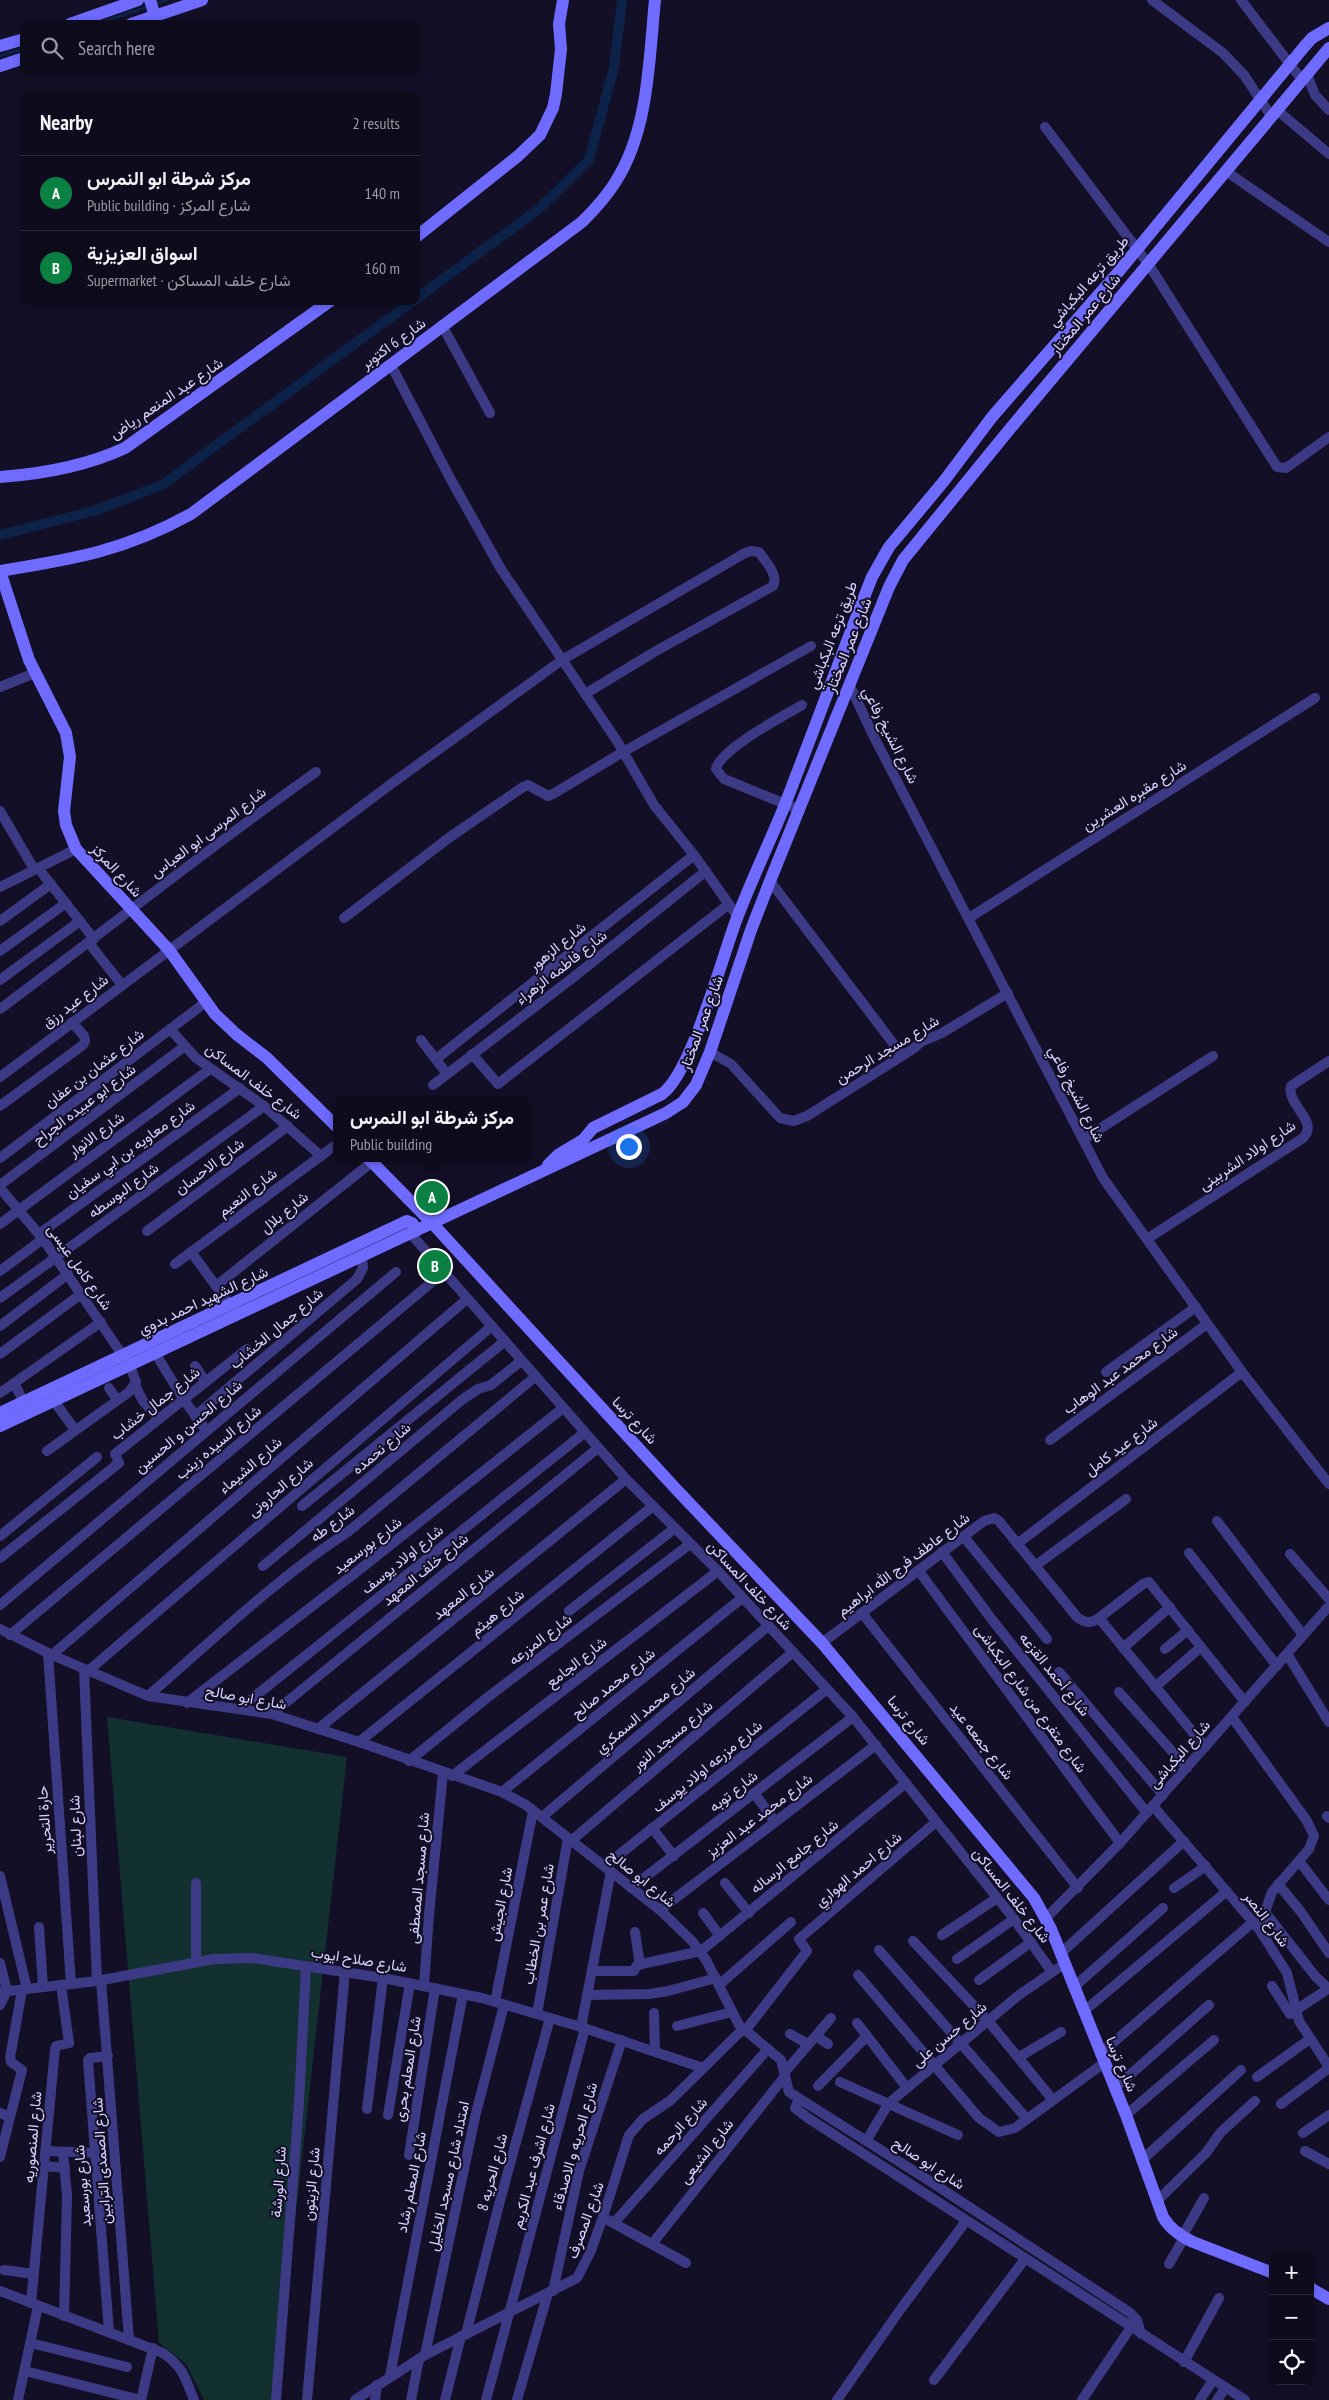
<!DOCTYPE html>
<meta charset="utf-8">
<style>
:root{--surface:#0e0b1c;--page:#1c1929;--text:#f1f3f6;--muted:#9b9ba3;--line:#2e2b3b;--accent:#0b8043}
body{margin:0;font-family:"PT Sans Narrow",Vazirmatn,sans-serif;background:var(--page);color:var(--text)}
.controls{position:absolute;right:15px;bottom:15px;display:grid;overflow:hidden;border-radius:10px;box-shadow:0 2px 8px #0003}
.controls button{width:45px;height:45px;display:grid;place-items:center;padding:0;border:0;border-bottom:1px solid var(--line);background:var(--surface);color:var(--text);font:25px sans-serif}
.you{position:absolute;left:628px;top:1146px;width:18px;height:18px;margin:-12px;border:4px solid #fff;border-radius:50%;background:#1a73e8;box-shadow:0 0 0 8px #1a73e833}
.badge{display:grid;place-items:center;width:32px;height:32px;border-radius:50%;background:var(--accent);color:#fff;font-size:16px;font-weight:700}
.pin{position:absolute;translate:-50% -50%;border:2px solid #fff;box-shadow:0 1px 5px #0006}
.popup{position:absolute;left:333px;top:1097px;width:198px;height:65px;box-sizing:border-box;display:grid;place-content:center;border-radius:10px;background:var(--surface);filter:drop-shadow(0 1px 4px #0005);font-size:16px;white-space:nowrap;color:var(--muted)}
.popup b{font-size:19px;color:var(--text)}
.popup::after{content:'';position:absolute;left:50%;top:100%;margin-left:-10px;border:10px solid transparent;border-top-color:var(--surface)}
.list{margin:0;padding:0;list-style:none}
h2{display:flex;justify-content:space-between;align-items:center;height:65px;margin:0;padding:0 20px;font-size:21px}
h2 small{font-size:16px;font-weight:400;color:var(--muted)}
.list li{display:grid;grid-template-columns:32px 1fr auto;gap:15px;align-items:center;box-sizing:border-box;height:75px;padding:0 20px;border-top:1px solid var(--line)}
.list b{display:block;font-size:19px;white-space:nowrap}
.list p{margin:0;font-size:16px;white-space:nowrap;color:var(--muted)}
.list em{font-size:16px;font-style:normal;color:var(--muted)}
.icon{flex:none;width:28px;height:28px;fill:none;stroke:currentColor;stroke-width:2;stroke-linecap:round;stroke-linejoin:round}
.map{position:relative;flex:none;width:1329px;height:2400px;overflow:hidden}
.search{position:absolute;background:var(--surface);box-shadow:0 2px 8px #0003;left:20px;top:20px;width:400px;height:55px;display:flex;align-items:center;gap:12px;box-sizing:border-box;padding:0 18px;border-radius:10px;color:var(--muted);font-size:19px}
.panel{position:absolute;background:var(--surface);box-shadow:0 2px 8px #0003;left:20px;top:90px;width:400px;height:215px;border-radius:10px}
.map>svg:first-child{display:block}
.green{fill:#12302f}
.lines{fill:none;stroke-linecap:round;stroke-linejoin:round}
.stream{stroke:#0c2248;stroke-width:3}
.canal{stroke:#0c2248;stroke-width:10}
.street{stroke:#3d3a85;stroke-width:10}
.secondary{stroke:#6f6bff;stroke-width:12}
.labels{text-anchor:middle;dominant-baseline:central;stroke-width:4;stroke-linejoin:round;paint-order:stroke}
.street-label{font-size:15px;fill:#d9d4ff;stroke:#130f26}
</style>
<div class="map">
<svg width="1329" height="2400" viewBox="0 0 1329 2400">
<rect width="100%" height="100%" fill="#130f26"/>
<!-- green -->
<polygon class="green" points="107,1717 347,1757 275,2400 204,2400 186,2364 159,2343"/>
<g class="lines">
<!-- stream -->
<g class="stream">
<polyline points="155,4 167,0"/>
<polyline points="96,24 150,6"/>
<polyline points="0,56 24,48"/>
</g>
<!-- canal -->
<g class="canal">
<polyline points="416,299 540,208 589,160 614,67 622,0"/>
<polyline points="0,535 94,511 162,485 413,301"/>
</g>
<!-- street -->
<g class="street">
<polyline points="1152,0 1223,53 1244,75 1271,116"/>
<polyline points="1241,0 1302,80"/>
<polyline points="1307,74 1315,95 1329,110"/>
<polyline points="1277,110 1329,154"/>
<polyline points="1045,127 1149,265 1277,467 1286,468 1329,437"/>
<polyline points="1227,172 1329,242"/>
<polyline points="443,327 490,413"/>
<polyline points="391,365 450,478 501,569 617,741 654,805 694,855 738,917"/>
<polyline points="850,686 874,737 1103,1178 1242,1372 1329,1484"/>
<polyline points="0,687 35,673"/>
<path d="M800 810 724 779 716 769C720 749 784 716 802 705"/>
<polyline points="0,811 34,869"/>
<polyline points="38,868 94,939"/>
<polyline points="770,881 902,1055"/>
<polyline points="0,887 76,849"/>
<polyline points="344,918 450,837 523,787 528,785 548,796 553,794 623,752 811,646"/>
<polyline points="969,918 1315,698"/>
<polyline points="0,921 51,884"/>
<polyline points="89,943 122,985"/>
<polyline points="0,951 66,903"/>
<polyline points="0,980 80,921"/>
<path d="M0 1009C106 930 208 848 316 772"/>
<polyline points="170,1029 196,1058 264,1106 321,1156"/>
<polyline points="421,1040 447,1074"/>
<polyline points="710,1052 731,1064 780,1118 794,1121 807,1116 913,1049 921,1042 942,1033 1008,993"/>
<polyline points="472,1054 498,1084 729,904"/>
<polyline points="436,1059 694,855"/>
<path d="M0 1077 391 784 562 660 745 553 751 551 759 552C765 561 779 575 773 586L656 651 585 694"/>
<polyline points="433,1085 575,976 706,871"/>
<polyline points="0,1106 83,1045 85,1041 84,1036 72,1022"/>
<polyline points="1084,1139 1213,1056"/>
<polyline points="0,1158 206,1002"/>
<polyline points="0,1185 185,1046"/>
<polyline points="0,1188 43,1239 130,1366 136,1382 129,1392 47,1451"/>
<polyline points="0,1224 210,1069"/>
<polyline points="147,1231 288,1126"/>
<polyline points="410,1233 626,1479 718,1571 853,1717 1014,1919 1052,1972"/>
<polyline points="39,1234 240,1088"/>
<path d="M1147 1239 1303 1138C1320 1121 1286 1105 1291 1086L1329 1061"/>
<polyline points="191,1252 233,1309"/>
<polyline points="175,1264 337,1144"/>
<polyline points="0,1271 43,1239"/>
<polyline points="216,1286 372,1162"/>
<polyline points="0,1298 264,1106"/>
<polyline points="0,1326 68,1274"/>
<polyline points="152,1348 184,1400 206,1430"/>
<polyline points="0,1354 81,1294"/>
<polyline points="195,1366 206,1382"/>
<polyline points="1106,1372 1196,1307"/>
<polyline points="14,1383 24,1402"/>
<polyline points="135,1385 143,1401 159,1419"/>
<polyline points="109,1388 117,1400"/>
<polyline points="0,1393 101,1322"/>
<polyline points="54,1401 75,1430"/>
<polyline points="195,1416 357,1279 363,1268 362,1256"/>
<polyline points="1050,1440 1207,1324"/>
<polyline points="302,1506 505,1341"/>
<polyline points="1217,1521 1303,1635"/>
<polyline points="0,1536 97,1457"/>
<polyline points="964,1537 1047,1639"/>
<polyline points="1017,1544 1242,1372"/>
<polyline points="942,1552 993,1621 1147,1813"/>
<polyline points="1189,1553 1277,1666"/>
<polyline points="1290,1554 1329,1599"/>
<polyline points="0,1558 119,1463 115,1454 247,1349"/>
<polyline points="263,1566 463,1399 478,1389 491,1385 521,1361"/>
<polyline points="1035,1566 1126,1499"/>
<polyline points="918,1570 1120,1843"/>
<polyline points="0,1605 396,1272"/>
<polyline points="569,1611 675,1528"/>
<polyline points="862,1613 1078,1888"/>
<polyline points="1099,1618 1205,1747"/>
<polyline points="0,1629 52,1655 148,1696 272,1714 359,1742 502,1792 526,1805 660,1910 692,1941 706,1960 739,2025 781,2060 789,2092 925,2178 1129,2312 1137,2320 1141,2334"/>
<polyline points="10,1635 444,1272"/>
<path d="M822 1643 984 1521 994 1518 999 1521 1077 1617C1085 1623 1090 1624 1099 1618L1143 1584 1149 1582 1245 1702"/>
<polyline points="1123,1648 1170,1607"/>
<polyline points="1165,1649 1188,1630"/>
<polyline points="48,1653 71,1984"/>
<polyline points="1287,1654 1329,1722"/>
<polyline points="52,1655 467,1299"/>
<polyline points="84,1669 97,1981"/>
<polyline points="88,1671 492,1326"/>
<polyline points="1059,1672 1163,1795"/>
<polyline points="1155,1687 1201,1647"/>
<polyline points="1119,1692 1187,1768"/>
<path d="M148 1696C213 1640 277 1578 349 1531L535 1377"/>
<polyline points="187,1703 359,1570 563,1408"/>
<polyline points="239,1709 584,1433"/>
<polyline points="272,1714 598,1448"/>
<polyline points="1232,1717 1307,1821 1314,1836 1309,1849 1272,1892 1259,1929"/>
<polyline points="318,1729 626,1479"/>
<polyline points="359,1742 653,1506"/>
<polyline points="409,1761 488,1697 690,1544"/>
<polyline points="452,1776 718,1571"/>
<polyline points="502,1792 742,1598"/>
<polyline points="755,1794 775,1822"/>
<polyline points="1153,1806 1259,1929 1287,1973 1299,2021 1329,2067"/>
<polyline points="1327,1816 1329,1818"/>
<polyline points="542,1817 768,1626"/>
<polyline points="652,1828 674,1856"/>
<polyline points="571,1841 793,1652"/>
<polyline points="1299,1861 1329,1900"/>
<polyline points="605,1866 827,1689"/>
<polyline points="0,1876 27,1989"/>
<polyline points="196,1883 196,1963"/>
<polyline points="725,1883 749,1913"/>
<polyline points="1278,1884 1301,1912 1329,1953"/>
<polyline points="631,1888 853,1717"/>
<polyline points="1174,1888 1206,1866"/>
<polyline points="660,1910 876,1745"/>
<polyline points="1264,1911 1316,1977 1329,1989"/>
<polyline points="703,1913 720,1936"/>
<polyline points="1046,1918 1120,1843 1329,1606"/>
<polyline points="39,1927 43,1987"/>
<polyline points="635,1932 640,1965"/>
<polyline points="942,1935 997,1898"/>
<polyline points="913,1941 989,2022 1053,2100"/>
<polyline points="879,1950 1027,2119"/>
<polyline points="1060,1954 1184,1841"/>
<polyline points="957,1959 1014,1919"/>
<polyline points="0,1963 7,1991 0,2005"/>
<polyline points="592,1971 634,1971 637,1965 701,1951 906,1783"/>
<polyline points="858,1975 979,2118 999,2132 1015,2128 1104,2063"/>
<polyline points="101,1980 129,2339"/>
<polyline points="979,1980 1031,1942"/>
<polyline points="424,1985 429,1915 443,1773"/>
<polyline points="719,1985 791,1922"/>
<polyline points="1272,1986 1290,2014 1328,1989"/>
<polyline points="1074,1987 1163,1908"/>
<polyline points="0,1992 97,1981 214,1959 252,1958 383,1978 482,1998 581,2027 703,2068"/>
<polyline points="587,1995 649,1994 668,1991 716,1978"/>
<polyline points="495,2002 533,1811"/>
<polyline points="1083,2012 1227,1891"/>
<polyline points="654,2013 655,2052"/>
<polyline points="537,2014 568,1838"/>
<polyline points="857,2023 907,2088"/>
<polyline points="677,2026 732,2012"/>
<polyline points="581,2027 611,1871"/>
<polyline points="745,2031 807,1951 799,1939 936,1822"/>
<polyline points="790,2034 808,2044"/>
<polyline points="816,2036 828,2044"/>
<polyline points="1100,2054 1253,1922"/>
<polyline points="108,2056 90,2058 88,2060 109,2332"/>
<polyline points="1019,2057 1061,2032"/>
<polyline points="784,2073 831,2018"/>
<polyline points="1257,2077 1310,2039"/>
<polyline points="840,2082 958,2135"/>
<polyline points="818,2086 867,2036"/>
<polyline points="1115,2088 1209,2005"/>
<polyline points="799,2099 795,2108 808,2118 1245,2400"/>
<polyline points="1281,2104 1329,2068"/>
<polyline points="367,2109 383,1978"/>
<polyline points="0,2113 10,2117"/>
<polyline points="388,2115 410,1983"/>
<polyline points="1126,2115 1214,2040"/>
<polyline points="1303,2133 1329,2115"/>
<polyline points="866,2141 889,2103 1019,1995 1064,1964"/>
<polyline points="46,2151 95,2153"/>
<polyline points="1305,2151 1329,2164"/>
<polyline points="63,2152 67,2196 64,2316"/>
<polyline points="409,2155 435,1988"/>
<polyline points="0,2157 22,2070 11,2062 10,2058 22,1990"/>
<polyline points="1142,2160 1241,2070"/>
<polyline points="45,2166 65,2168"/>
<polyline points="1157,2201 1206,2153 1221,2132 1255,2101"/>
<polyline points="608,2220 686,2263"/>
<polyline points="614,2223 768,2049"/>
<polyline points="1182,2237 1204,2198"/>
<polyline points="652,2244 785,2076"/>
<polyline points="1169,2264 1184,2238"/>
<polyline points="4,2270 34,2274"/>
<path d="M0 2291 163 2353C184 2368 185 2378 194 2400"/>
<polyline points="553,2291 579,2171 622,2040"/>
<polyline points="31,2303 55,2049 56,2046 69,2043 61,1985"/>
<polyline points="466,2334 501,2197 550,2018"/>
<polyline points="31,2343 127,2367"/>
<polyline points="425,2355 475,2117 504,2005"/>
<polyline points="1184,2362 1219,2298"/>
<polyline points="25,2371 141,2400"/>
<polyline points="390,2376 463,1994"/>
<polyline points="934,2380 1025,2259"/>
<polyline points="18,2400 38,2306"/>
<polyline points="141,2400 153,2348"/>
<polyline points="276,2400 299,2103 306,1967"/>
<polyline points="307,2400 345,1971"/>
<polyline points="355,2400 425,2355 577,2278 590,2253 603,2217 629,2135 643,2119 671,2100 743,2029"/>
<polyline points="375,2400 377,2385"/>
<polyline points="411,2400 419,2359"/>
<polyline points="445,2400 461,2336"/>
<polyline points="486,2400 585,2028"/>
<polyline points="517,2400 548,2293"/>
<polyline points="837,2400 900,2310 966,2221"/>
<polyline points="1082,2400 1131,2327"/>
<polyline points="1200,2400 1213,2380"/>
<polyline points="1217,2400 1225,2388"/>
</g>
<!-- secondary -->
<g class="secondary">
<polyline points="150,0 155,16"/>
<polyline points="70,24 138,0"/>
<polyline points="131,24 202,0"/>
<polyline points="0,46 24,39"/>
<polyline points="0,66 24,58"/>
<polyline points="416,237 518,156 540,135 553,108 556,94 561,49 559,24 563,0"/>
<path d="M0 477C42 474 86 466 125 448L330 301"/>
<path d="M0 571C74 559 124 551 191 514L582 222C595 209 607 196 616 181 649 129 649 59 655 0"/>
<polyline points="0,571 29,660 66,733 70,757 64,811 66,825 76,849 169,950 215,1014 236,1034 267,1058 337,1127"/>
<path d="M368 1158 432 1223 676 1489 822 1643 1034 1898 1051 1929 1126 2115 1163 2217C1170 2229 1180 2236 1193 2242L1273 2273"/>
<path d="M548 1165 558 1155 583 1140 593 1128 662 1094C692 1072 722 957 737 918 751 881 769 844 784 807 814 730 842 653 872 577L889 547 944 481 992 417 1115 276 1304 47 1312 38 1329 28"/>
<polyline points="0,1413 407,1221 412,1223 417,1230"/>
<polyline points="0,1426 666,1113 683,1102 696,1085 710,1052 751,930 770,881 889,587 903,560 1009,430 1329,48"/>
<polyline points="1310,2288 1329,2299"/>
</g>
</g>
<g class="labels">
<!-- street labels -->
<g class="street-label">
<text transform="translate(1088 281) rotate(-49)">طريق ترعه البكباشي</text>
<text transform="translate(1085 314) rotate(-50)">شارع عمر المختار</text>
<text transform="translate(393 343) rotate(-36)">شارع 6 اكتوبر</text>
<text transform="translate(166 398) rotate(-34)">شارع عبد المنعم رياض</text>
<text transform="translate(832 635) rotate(-69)">طريق ترعه البكباشي</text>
<text transform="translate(848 645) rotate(-68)">شارع عمر المختار</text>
<text transform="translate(891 735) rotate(63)">شارع الشيخ رفاعي</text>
<text transform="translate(1134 795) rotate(-32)">شارع مقبره العشرين</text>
<text transform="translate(208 832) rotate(-37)">شارع المرسى ابو العباس</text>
<text transform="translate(117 870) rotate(47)">شارع المركز</text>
<text transform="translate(557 946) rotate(-39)">شارع الزهور</text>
<text transform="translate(561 967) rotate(-38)">شارع فاطمه الزهراء</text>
<text transform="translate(75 1001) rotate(-37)">شارع عيد رزق</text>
<text transform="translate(701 1023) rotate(-70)">شارع عمر المختار</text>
<text transform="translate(887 1049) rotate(-31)">شارع مسجد الرحمن</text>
<text transform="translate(94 1068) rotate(-37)">شارع عثمان بن عفان</text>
<text transform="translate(254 1081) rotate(37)">شارع خلف المساكن</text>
<text transform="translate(1077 1094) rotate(63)">شارع الشيخ رفاعي</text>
<text transform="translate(84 1104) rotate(-37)">شارع ابو عبيده الجراح</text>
<text transform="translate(96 1134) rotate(-36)">شارع الانوار</text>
<text transform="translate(130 1149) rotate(-36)">شارع معاويه بن ابي سفيان</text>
<text transform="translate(1247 1155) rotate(-34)">شارع اولاد الشربينى</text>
<text transform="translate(209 1166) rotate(-37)">شارع الاحسان</text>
<text transform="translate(123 1190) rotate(-36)">شارع البوسطه</text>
<text transform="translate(247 1192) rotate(-37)">شارع النعيم</text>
<text transform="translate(284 1212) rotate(-39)">شارع بلال</text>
<text transform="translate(80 1267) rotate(55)">شارع كامل عيسى</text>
<text transform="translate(203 1300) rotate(-25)">شارع الشهيد احمد بدوي</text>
<text transform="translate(276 1328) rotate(-40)">شارع جمال الخشاب</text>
<text transform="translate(1120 1370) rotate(-36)">شارع محمد عبد الوهاب</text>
<text transform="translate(155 1403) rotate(-38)">شارع جمال خشاب</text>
<text transform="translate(635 1420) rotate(47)">شارع ترسا</text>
<text transform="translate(188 1426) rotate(-40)">شارع الحسن و الحسين</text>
<text transform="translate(218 1442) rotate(-40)">شارع السيده زينب</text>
<text transform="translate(1121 1446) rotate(-37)">شارع عيد كامل</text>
<text transform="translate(381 1448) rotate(-40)">شارع نحمده</text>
<text transform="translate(250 1465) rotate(-41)">شارع الشيماء</text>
<text transform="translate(280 1487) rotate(-41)">شارع الحارونى</text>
<text transform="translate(332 1523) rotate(-37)">شارع طه</text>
<text transform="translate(367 1545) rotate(-38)">شارع بورسعيد</text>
<text transform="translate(402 1559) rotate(-39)">شارع اولاد يوسف</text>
<text transform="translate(903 1564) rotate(-37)">شارع عاطف فرج الله ابراهيم</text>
<text transform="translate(425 1569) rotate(-39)">شارع خلف المعهد</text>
<text transform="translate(750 1585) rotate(47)">شارع خلف المساكن</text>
<text transform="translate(463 1593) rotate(-39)">شارع المعهد</text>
<text transform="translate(497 1612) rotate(-39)">شارع هيثم</text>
<text transform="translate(540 1639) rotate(-37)">شارع المزرعه</text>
<text transform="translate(576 1662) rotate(-38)">شارع الجامع</text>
<text transform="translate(1055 1674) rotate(51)">شارع أحمد القزعه</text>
<text transform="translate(613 1683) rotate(-39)">شارع محمد صالح</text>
<text transform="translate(246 1697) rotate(10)">شارع ابو صالح</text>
<text transform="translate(1031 1698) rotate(54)">شارع متفرع من شارع البكباشى</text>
<text transform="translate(645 1710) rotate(-40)">شارع محمد السمكري</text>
<text transform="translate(909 1720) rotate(51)">شارع ترسا</text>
<text transform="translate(672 1735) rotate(-40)">شارع مسجد النور</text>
<text transform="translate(982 1741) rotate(52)">شارع جمعه عيد</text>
<text transform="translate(1179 1754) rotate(-49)">شارع البكباشى</text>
<text transform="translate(707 1766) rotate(-39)">شارع مزرعه اولاد يوسف</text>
<text transform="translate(733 1791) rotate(-38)">شارع توبه</text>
<text transform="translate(759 1815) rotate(-37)">شارع محمد عبد العزيز</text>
<text transform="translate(44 1820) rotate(-94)">حارة التحرير</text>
<text transform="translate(75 1826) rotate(-92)">شارع لبنان</text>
<text transform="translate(794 1856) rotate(-39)">شارع جامع الرساله</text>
<text transform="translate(858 1869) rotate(-40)">شارع احمد الهواري</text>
<text transform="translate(418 1878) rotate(-85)">شارع مسجد المصطفى</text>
<text transform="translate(642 1878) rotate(39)">شارع ابو صالح</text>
<text transform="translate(1012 1895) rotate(52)">شارع خلف المساكن</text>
<text transform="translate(500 1904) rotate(-79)">شارع الجيش</text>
<text transform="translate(1267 1919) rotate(53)">شارع النصر</text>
<text transform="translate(538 1924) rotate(-80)">شارع عمر بن الخطاب</text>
<text transform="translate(359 1959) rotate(9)">شارع صلاح ايوب</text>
<text transform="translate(949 2034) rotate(-40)">شارع حسن على</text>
<text transform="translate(1122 2064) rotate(67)">شارع ترسا</text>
<text transform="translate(407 2069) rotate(-81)">شارع المعلم بحرى</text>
<text transform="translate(680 2126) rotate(-48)">شارع الرحمه</text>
<text transform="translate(32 2137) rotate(-85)">شارع المنصوريه</text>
<text transform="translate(574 2146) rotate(-74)">شارع الحريه و الاصدقاء</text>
<text transform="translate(706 2151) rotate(-52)">شارع الشيعى</text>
<text transform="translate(101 2161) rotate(-94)">شارع الصمدى الترابين</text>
<text transform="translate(929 2163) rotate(33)">شارع ابو صالح</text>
<text transform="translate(533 2166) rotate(-75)">شارع اشرف عبد الكريم</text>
<text transform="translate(492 2172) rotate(-75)">شارع الحريه 8</text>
<text transform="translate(448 2176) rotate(-78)">امتداد شارع مسجد الخليل</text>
<text transform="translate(278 2182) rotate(-86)">شارع الورشة</text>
<text transform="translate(411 2182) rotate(-79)">شارع المعلم رشاد</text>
<text transform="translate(311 2184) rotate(-85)">شارع الزيتون</text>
<text transform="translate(82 2186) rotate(-95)">شارع بورسعيد</text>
<text transform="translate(585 2220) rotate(-70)">شارع المصرف</text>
</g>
</g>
</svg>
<div class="controls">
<button>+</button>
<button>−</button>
<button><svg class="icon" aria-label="locate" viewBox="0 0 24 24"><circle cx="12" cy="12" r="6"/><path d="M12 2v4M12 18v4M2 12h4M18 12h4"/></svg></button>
</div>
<div class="you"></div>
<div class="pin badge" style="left:432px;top:1197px">A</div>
<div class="popup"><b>مركز شرطة ابو النمرس</b>Public building</div>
<div class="pin badge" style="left:435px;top:1266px">B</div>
<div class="search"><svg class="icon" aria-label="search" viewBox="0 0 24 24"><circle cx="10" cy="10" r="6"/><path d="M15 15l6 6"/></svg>Search here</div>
<section class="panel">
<h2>Nearby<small>2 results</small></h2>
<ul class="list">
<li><span class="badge">A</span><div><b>مركز شرطة ابو النمرس</b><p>Public building · شارع المركز</p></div><em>140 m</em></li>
<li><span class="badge">B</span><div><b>اسواق العزيزية</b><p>Supermarket · شارع خلف المساكن</p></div><em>160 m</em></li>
</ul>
</section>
</div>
